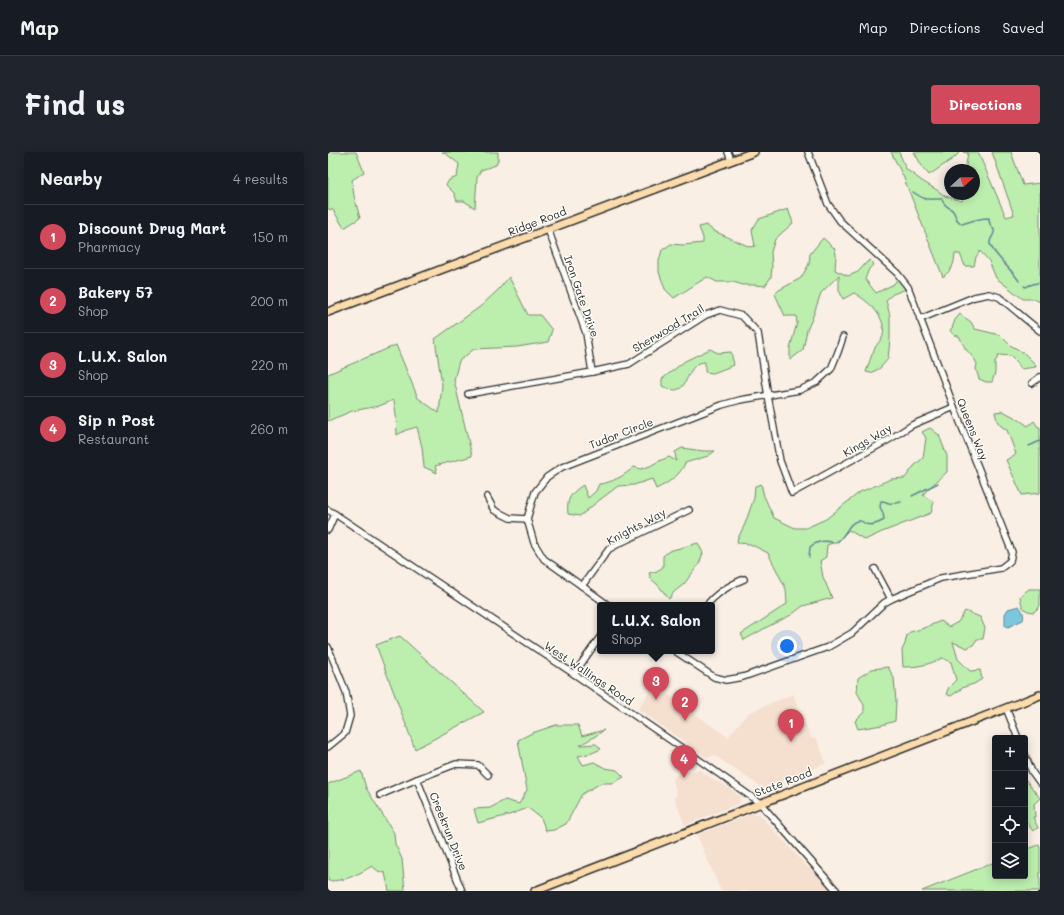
<!DOCTYPE html>
<meta charset="utf-8">
<style>
:root{--surface:#171b24;--page:#20242c;--text:#f1f3f6;--muted:#9ea1a6;--line:#363941;--accent:#d1495b}
body{margin:0;font-family:Mali,sans-serif;background:var(--page);color:var(--text)}
.controls{position:absolute;right:12px;bottom:12px;display:grid;overflow:hidden;border-radius:4px;box-shadow:0 2px 10px #0003}
.controls button{width:36px;height:36px;display:grid;place-items:center;padding:0;border:0;border-bottom:1px solid var(--line);background:var(--surface);color:var(--text);font:20px sans-serif}
.compass{position:absolute;left:616px;top:12px;width:36px;height:36px;border-radius:50%;background:var(--surface);box-shadow:0 2px 10px #0003;rotate:69deg}
.you{position:absolute;left:459px;top:494px;width:14px;height:14px;margin:-10px;border:3px solid #fff;border-radius:50%;background:#1a73e8;box-shadow:0 0 0 6px #1a73e833}
.badge{display:grid;place-items:center;width:26px;height:26px;border-radius:50%;background:var(--accent);color:#fff;font-size:13px;font-weight:700}
.pin{position:absolute;translate:-50% -33px;filter:drop-shadow(0 1px 2px #0008)}
.pin::after{content:'';position:absolute;top:21px;width:14px;height:12px;background:inherit;clip-path:polygon(0 0,100% 0,50% 100%)}
.popup{position:absolute;left:269px;top:450px;width:118px;height:52px;box-sizing:border-box;display:grid;place-content:center;border-radius:4px;background:var(--surface);filter:drop-shadow(0 1px 3px #0005);font-size:13px;white-space:nowrap;color:var(--muted)}
.popup b{font-size:15px;color:var(--text)}
.popup::after{content:'';position:absolute;left:50%;top:100%;margin-left:-8px;border:8px solid transparent;border-top-color:var(--surface)}
.list{margin:0;padding:0;list-style:none}
h2{display:flex;justify-content:space-between;align-items:center;height:52px;margin:0;padding:0 16px;font-size:17px}
h2 small{font-size:13px;font-weight:400;color:var(--muted)}
.list li{display:grid;grid-template-columns:26px 1fr auto;gap:12px;align-items:center;box-sizing:border-box;height:64px;padding:0 16px;border-top:1px solid var(--line)}
.list b{display:block;font-size:15px;white-space:nowrap}
.list p{margin:0;font-size:13px;white-space:nowrap;color:var(--muted)}
.list em{font-size:13px;font-style:normal;color:var(--muted)}
.icon{flex:none;width:22px;height:22px;fill:none;stroke:currentColor;stroke-width:2;stroke-linecap:round;stroke-linejoin:round}
.map{position:relative;flex:none;width:712px;height:739px;overflow:hidden;border-radius:4px}
header{display:flex;align-items:center;gap:24px;box-sizing:border-box;height:56px;padding:0 20px;background:var(--surface);border-bottom:1px solid var(--line)}
header strong{font-size:19px}
nav{display:flex;gap:22px;margin-inline-start:auto;font-size:14px}
.intro{display:flex;align-items:center;justify-content:space-between;box-sizing:border-box;height:96px;padding:0 24px}
h1{margin:0;font-size:28px}
.button{padding:10px 18px;border-radius:4px;background:var(--accent);color:#fff;font-size:14px;font-weight:700}
main{display:flex;gap:24px;padding:0 24px}
aside{flex:1;background:var(--surface);border-radius:4px;box-shadow:0 2px 10px #0003}
.map>svg:first-child{display:block}
.built{fill:#f5dfcf}
.green{fill:#bceeae;stroke:#748c6c}
.water{fill:#7cc7dc;stroke:#5c8995}
.lines{fill:none;stroke-linecap:round;stroke-linejoin:round}
.stream{stroke:#5c8995;stroke-width:1.5}
.minor-casing{stroke:#2b2b2b;stroke-width:8}
.major-casing{stroke:#2b2b2b;stroke-width:10}
.minor{stroke:#fdfcf7;stroke-width:5.5}
.major{stroke:#fcdcac;stroke-width:7}
.labels{text-anchor:middle;dominant-baseline:central;stroke-width:3;stroke-linejoin:round;paint-order:stroke}
.street-label{font-size:11px;fill:#2b2b2b;stroke:#fdfcf7}
</style>
<header>
<strong>Map</strong>
<nav><a>Map</a><a>Directions</a><a>Saved</a></nav>
</header>
<div class="intro"><h1>Find us</h1><a class="button">Directions</a></div>
<main>
<aside>
<h2>Nearby<small>4 results</small></h2>
<ul class="list">
<li><span class="badge">1</span><div><b>Discount Drug Mart</b><p>Pharmacy</p></div><em>150 m</em></li>
<li><span class="badge">2</span><div><b>Bakery 57</b><p>Shop</p></div><em>200 m</em></li>
<li><span class="badge">3</span><div><b>L.U.X. Salon</b><p>Shop</p></div><em>220 m</em></li>
<li><span class="badge">4</span><div><b>Sip n Post</b><p>Restaurant</p></div><em>260 m</em></li>
</ul>
</aside>
<div class="map">
<svg width="712" height="739" viewBox="0 0 712 739">
<rect width="100%" height="100%" fill="#f9efe5"/>
<filter id="ink" filterUnits="userSpaceOnUse"><feTurbulence type="fractalNoise" baseFrequency=".025" numOctaves="2"/><feDisplacementMap in="SourceGraphic" scale="8" xChannelSelector="R" yChannelSelector="G"/><feConvolveMatrix kernelMatrix="1 2 1 2 8 2 1 2 1" color-interpolation-filters="sRGB"/></filter>
<g filter="url(#ink)">
<!-- built -->
<g class="built">
<polygon points="326,533 400,585 420,561 465,542 483,586 489,587 498,611 436,637 386,603 380,606 310,557"/>
<polygon points="372,618 389,630 392,630 412,644 412,647 411,651 407,653 357,673 346,645 349,643 345,628 348,623 359,619"/>
<polygon points="426,661 432,663 480,716 483,713 506,739 393,739 369,683"/>
</g>
<!-- green -->
<g class="green">
<polygon points="0,0 28,0 36,20 24,28 26,44 32,66 16,76 5,58 0,57"/>
<polygon points="114,0 170,0 170,8 168,13 153,18 149,25 147,56 136,49 129,49 126,41 118,33 121,28 129,25 131,12 117,1"/>
<path d="M563 0H571L578 17 594 29 609 38 617 44 634 49 636 42H646V18H637L640 1 635 0H650L678 65 686 63 664 0H683L695 33 712 31V150L706 147H695L668 126 661 109 652 99 648 105 646 114H637L632 102H627C626 114 624 117 615 125L575 24Z"/>
<polygon points="586,0 632,0 626,6 601,23 595,16"/>
<polygon points="460,57 465,71 447,87 443,100 444,116 443,125 437,134 428,133 415,133 405,130 389,130 379,125 346,146 337,137 331,120 331,109 334,98 343,92 355,93 375,91 375,86 371,75 378,73 386,79 422,95 427,94 424,78 431,67"/>
<path d="M495 86 507 97 508 103 507 118 520 124 530 120 538 111 542 108 546 112 541 117 537 127 548 141 566 132 570 126 578 137 565 142 558 148 562 164V187L560 207 552 216 543 221 538 220C541 212 543 203 547 196 549 191 555 187 555 183 559 165 540 149 526 141L515 147 511 138V123L493 141 484 167 479 178 475 198 462 208V196L469 171 468 164H457L447 142 451 138 473 126 481 112 482 102Z"/>
<polygon points="181,125 200,163 212,163 224,178 220,190 189,195 146,197 131,209 126,228 144,304 107,314 109,321 96,315 94,295 89,275 78,278 69,283 68,263 66,248 51,254 24,259 0,269 0,222 68,193 90,246 111,261 114,233 107,187 153,154 171,137"/>
<path d="M632 162 643 170 647 177 672 183 682 193 696 201 707 212 708 215 693 217 689 210 683 204 671 203 667 210V221L664 230H658L651 227 648 217 649 212 647 208 637 196 631 184C626 184 624 182 622 178L624 176 627 168Z"/>
<path d="M382 197 390 201 403 200 406 213 385 221 377 220V210C374 210 370 211 368 213 355 224 360 247 334 234V227L357 209Z"/>
<polygon points="675,259 690,267 700,274 706,269 710,275 712,275 712,341 694,343 678,308 688,302 679,278 673,274 669,269 667,260"/>
<polygon points="602,276 611,283 619,304 619,320 600,337 595,343 606,350 603,361 554,380 537,388 521,378 510,389 499,393 498,405 492,409 495,425 504,446 475,454 463,463 441,474 416,488 413,482 459,452 458,437 440,401 422,392 410,391 409,388 417,372 426,346 427,334 433,332 436,344 446,366 467,376 478,376 498,367 532,340 563,327 577,326 586,314 595,306 598,286 594,280"/>
<path d="M354 296 375 299H387L380 304 357 311C352 324 340 331 328 337L324 327 306 333 290 334 269 350 252 364 240 362C238 347 243 341 255 333L260 346 268 339 271 332C284 331 297 323 306 315L313 317 322 314 331 309 341 305 348 309 347 300Z"/>
<polygon points="370,391 375,401 371,412 356,432 346,440 341,447 330,433 323,427 321,421 329,419 335,415 335,404 341,399"/>
<path d="M701 437H712V454L706 460C694 459 694 455 692 444Z"/>
<path d="M637 459 652 465 657 476 655 487H649L645 493 639 496 625 490 630 507 642 519 652 518 654 527 646 532 636 535 623 544 618 542 621 535 628 528 623 510 614 506C601 513 589 515 575 515L574 498 577 492 579 483 582 480 593 477 613 469 621 475 630 470Z"/>
<polygon points="72,484 156,560 87,597 48,493"/>
<polygon points="560,515 566,526 568,550 567,569 554,573 530,577 527,569 536,560 536,553 529,540 530,526 544,517"/>
<polygon points="228,573 250,573 254,584 276,578 266,585 252,593 268,592 273,597 264,601 250,604 255,613 266,610 277,616 289,618 296,625 285,631 273,631 254,642 238,672 226,678 218,679 213,666 200,656 181,663 150,671 146,657 162,656 177,648 191,652 199,638 190,588 204,581"/>
<path d="M33 619 38 636 66 681 67 692 74 707 77 739H61L57 721 50 719 44 714C29 723 18 729 0 729V632Z"/>
<polygon points="697,627 712,646 706,652 707,665 705,665 710,676 705,679 697,668"/>
<polygon points="711,693 712,696 712,739 594,739 667,710 667,724 697,724 697,698"/>
</g>
<!-- water -->
<path class="water" d="M691 454C694 458 697 463 695 468L680 475 677 474V462L680 457Z"/>
<g class="lines">
<!-- stream -->
<g class="stream">
<path d="M585 40C598 49 599 47 614 47 616 55 621 54 625 59 629 65 626 67 634 72 643 69 651 66 661 66 661 68 661 70 662 72 663 75 667 76 666 80 666 84 661 87 662 92 664 101 686 120 691 129"/>
<path d="M696 134 698 135C702 132 707 132 712 130"/>
<polyline points="701,294 712,289"/>
<polyline points="584,344 610,331"/>
<path d="M481 405 482 395C489 389 498 388 507 391 517 387 519 371 529 369 534 368 534 370 538 372 544 374 551 371 556 368L555 361 552 355 553 349C557 349 558 350 561 351 565 352 569 351 573 350"/>
</g>
<defs>
<g id="minor">
<polyline points="400,0 403,8"/>
<polyline points="220,77 258,181 264,220"/>
<polyline points="592,167 646,145 661,142 671,145 712,179"/>
<polyline points="704,231 712,225"/>
<polyline points="140,242 264,220 301,212 378,163 392,158 414,164 430,181 440,244 452,309 464,341 562,287 584,273 626,255"/>
<polyline points="159,345 166,358 182,366 199,367"/>
<polyline points="0,358 7,362 246,522 367,605 432,651 509,739"/>
<polyline points="0,378 7,362"/>
<polyline points="547,417 563,447"/>
<polyline points="254,434 281,397 292,391 361,358"/>
<polyline points="280,453 254,434 216,407 206,391 199,367 207,340 219,325 234,315 394,253 412,248 472,238 489,230 503,217 510,200 515,185"/>
<path d="M379 453C388 441 402 433 416 427"/>
<polyline points="0,495 18,540 22,564 17,581 0,595"/>
<polyline points="347,499 386,525 398,528 415,525 500,495 524,481 556,451 563,447 613,426 673,416 682,409 684,400 626,255 580,135 569,121 512,69 500,52 480,0"/>
<polyline points="246,522 272,485"/>
<polyline points="678,556 690,586"/>
<polyline points="697,603 704,620 712,631"/>
<polyline points="89,627 134,739"/>
<polyline points="52,643 89,627 128,612 150,613 160,623"/>
</g>
<g id="major">
<polyline points="0,160 426,0"/>
<polyline points="207,739 712,543"/>
</g>
</defs>
<!-- minor casing -->
<use href="#minor" class="minor-casing"/>
<!-- major casing -->
<use href="#major" class="major-casing"/>
<!-- minor -->
<use href="#minor" class="minor"/>
<!-- major -->
<use href="#major" class="major"/>
</g>
</g>
<g class="labels">
<!-- street labels -->
<g class="street-label">
<text transform="translate(209 69) rotate(-21)">Ridge Road</text>
<text transform="translate(254 144) rotate(71)">Iron Gate Drive</text>
<text transform="translate(340 176) rotate(-31)">Sherwood Trail</text>
<text transform="translate(645 277) rotate(68)">Queens Way</text>
<text transform="translate(293 281) rotate(-21)">Tudor Circle</text>
<text transform="translate(539 288) rotate(-30)">Kings Way</text>
<text transform="translate(308 374) rotate(-28)">Knights Way</text>
<text transform="translate(261 521) rotate(34)">West Wallings Road</text>
<text transform="translate(455 630) rotate(-21)">State Road</text>
<text transform="translate(121 679) rotate(68)">Creekrun Drive</text>
</g>
</g>
</svg>
<div class="controls">
<button>+</button>
<button>−</button>
<button><svg class="icon" aria-label="locate" viewBox="0 0 24 24"><circle cx="12" cy="12" r="6"/><path d="M12 2v4M12 18v4M2 12h4M18 12h4"/></svg></button>
<button><svg class="icon" aria-label="layers" viewBox="0 0 24 24"><path d="M12 4l9 5-9 5-9-5zM3 14l9 5 9-5"/></svg></button>
</div>
<svg class="compass" viewBox="-18 -18 36 36"><path d="M0-13l5 13h-10z" fill="#e53935"/><path d="M0 13l5-13h-10z" fill="#9ea1a6"/></svg>
<div class="you"></div>
<div class="pin badge" style="left:463px;top:590px">1</div>
<div class="pin badge" style="left:357px;top:569px">2</div>
<div class="pin badge" style="left:328px;top:548px">3</div>
<div class="popup"><b>L.U.X. Salon</b>Shop</div>
<div class="pin badge" style="left:356px;top:626px">4</div>
</div>
</main>
